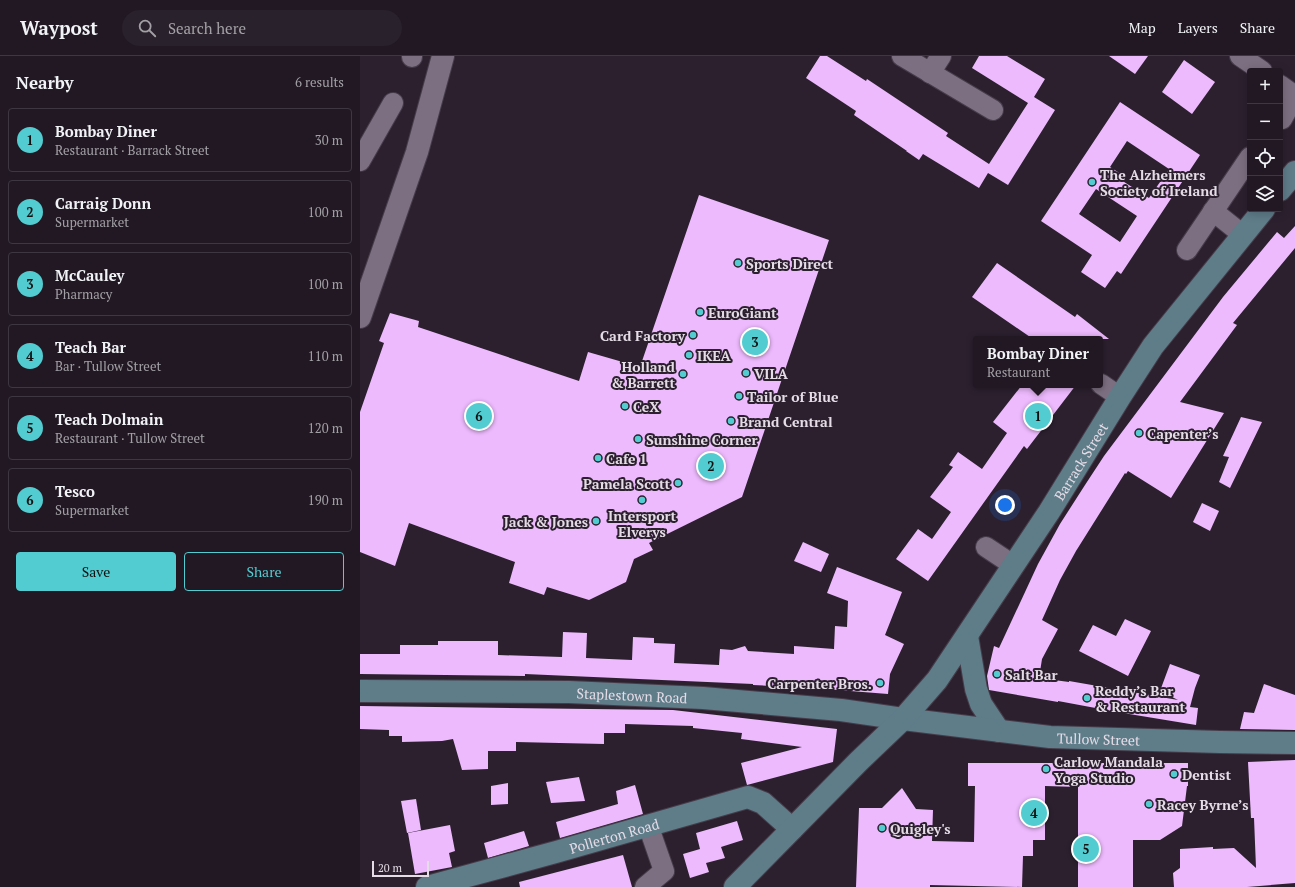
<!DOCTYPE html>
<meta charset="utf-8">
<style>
:root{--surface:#211823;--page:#29212b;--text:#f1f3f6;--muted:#a2a0a6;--line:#3e3741;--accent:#52ccd0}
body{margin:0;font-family:"PT Serif",serif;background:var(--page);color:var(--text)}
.controls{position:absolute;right:12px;top:12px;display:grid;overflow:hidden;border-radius:4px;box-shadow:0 2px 10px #0003}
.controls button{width:36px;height:36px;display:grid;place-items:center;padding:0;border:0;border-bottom:1px solid var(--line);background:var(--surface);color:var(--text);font:20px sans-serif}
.scale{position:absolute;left:12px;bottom:10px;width:57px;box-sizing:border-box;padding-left:4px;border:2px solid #e4dce6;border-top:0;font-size:11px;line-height:14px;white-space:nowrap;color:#e4dce6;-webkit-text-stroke:3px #2c202f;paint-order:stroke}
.you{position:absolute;left:645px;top:449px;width:14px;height:14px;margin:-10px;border:3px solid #fff;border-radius:50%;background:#1a73e8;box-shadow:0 0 0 6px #1a73e833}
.badge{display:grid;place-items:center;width:26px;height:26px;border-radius:50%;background:var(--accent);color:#111;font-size:13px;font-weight:700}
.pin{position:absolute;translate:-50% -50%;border:2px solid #fff;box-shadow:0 1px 4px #0006}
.popup{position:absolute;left:613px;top:280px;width:130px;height:52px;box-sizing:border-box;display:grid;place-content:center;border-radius:4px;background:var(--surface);filter:drop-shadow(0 1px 3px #0005);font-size:13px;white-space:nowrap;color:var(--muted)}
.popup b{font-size:15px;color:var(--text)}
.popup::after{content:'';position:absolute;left:50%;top:100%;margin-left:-8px;border:8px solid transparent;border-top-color:var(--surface)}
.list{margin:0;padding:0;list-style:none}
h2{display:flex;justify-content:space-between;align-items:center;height:52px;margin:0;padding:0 16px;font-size:17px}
h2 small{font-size:13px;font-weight:400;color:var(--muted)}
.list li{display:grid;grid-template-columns:26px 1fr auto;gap:12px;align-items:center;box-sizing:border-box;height:64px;margin:0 8px 8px;padding:0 8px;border:1px solid var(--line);border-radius:4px}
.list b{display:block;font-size:15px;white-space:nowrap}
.list p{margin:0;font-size:13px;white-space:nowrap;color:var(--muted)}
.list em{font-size:13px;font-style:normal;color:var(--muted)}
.actions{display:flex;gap:8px;padding:12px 16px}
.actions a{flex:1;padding:9px 0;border:1px solid var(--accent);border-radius:4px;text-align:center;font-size:14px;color:var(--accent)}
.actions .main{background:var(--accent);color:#111}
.icon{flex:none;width:22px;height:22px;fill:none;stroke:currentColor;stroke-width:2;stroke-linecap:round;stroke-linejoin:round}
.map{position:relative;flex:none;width:935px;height:831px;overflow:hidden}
header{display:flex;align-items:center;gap:24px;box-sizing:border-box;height:56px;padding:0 20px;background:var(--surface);border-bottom:1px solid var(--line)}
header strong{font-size:19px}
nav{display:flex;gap:22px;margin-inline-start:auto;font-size:14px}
.search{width:280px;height:36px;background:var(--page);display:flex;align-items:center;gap:10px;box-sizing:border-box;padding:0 14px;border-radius:22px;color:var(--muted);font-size:15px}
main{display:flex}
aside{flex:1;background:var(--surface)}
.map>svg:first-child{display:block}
.building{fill:#edbafd;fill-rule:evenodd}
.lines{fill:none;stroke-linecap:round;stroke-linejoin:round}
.minor-casing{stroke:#463c49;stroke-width:22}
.tertiary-casing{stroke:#463c49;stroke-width:24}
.secondary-casing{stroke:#463c49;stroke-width:24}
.minor{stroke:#7c6f81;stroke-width:20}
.tertiary{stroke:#7c6f81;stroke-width:22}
.secondary{stroke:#5f7c89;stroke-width:22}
.poi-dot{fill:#52ccd0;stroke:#2c202f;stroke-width:1.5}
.labels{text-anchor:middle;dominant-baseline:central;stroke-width:4;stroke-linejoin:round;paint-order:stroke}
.poi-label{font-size:14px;font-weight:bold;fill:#e4dce6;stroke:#2c202f;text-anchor:start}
.street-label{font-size:14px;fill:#e4dce6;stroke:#2c202f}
</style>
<header>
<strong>Waypost</strong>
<div class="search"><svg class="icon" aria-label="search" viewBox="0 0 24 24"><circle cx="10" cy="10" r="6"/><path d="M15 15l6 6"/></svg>Search here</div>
<nav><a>Map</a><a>Layers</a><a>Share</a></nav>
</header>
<main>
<aside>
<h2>Nearby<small>6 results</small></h2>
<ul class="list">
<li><span class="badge">1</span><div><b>Bombay Diner</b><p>Restaurant · Barrack Street</p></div><em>30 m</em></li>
<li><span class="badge">2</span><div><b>Carraig Donn</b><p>Supermarket</p></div><em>100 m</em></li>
<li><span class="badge">3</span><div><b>McCauley</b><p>Pharmacy</p></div><em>100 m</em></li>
<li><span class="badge">4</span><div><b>Teach Bar</b><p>Bar · Tullow Street</p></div><em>110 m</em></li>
<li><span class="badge">5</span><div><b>Teach Dolmain</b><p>Restaurant · Tullow Street</p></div><em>120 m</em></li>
<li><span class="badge">6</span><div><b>Tesco</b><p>Supermarket</p></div><em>190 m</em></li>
</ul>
<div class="actions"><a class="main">Save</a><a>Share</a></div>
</aside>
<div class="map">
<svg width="935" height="831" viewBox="0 0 935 831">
<rect width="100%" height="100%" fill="#2c202f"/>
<!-- building -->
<g class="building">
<polygon points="460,0 467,0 506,25 507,23 588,77 586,80 629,108 668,47 612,12 619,0 647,0 685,23 674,41 695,54 648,129 628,117 619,132 563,98 559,104 546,95 547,95 494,59 496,55 446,22"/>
<polygon points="749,0 788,0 775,18"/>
<polygon points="824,4 855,26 832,58 802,36"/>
<path d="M760 46 840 99 761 218 757 215 745 232 721 216 732 199 681 165ZM767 85 809 113 789 142 758 122 761 118 750 111ZM736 133 777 160 760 186 719 158Z"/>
<polygon points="339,139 469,184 382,441 289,487 293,494 274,503 266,526 229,544 187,531 184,539 149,527 155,506 49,467 35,510 0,496 0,356 24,287 19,285 30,257 59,265 58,271 219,325 228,296 280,311"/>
<polygon points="935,170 935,192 873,267 877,269 820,346 864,357 811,442 768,415 766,418 765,417 716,495 700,524 682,564 698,573 682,603 679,622 709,626 709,625 818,644 800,635 810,608 840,619 835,632 830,651 838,652 836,669 757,656 698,645 698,646 629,634 627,620 634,590 639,592 678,508 700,468 725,429 744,400 863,241 917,176 924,182"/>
<polygon points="637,207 715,261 717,258 749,283 673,283 612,241"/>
<polygon points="662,329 716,329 667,393 664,390 568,525 536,503 558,473 572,483 591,456 570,441 593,411 589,409 598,396 622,413 647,377 633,366"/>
<polygon points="881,361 902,366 870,432 859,426 869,401 863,400"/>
<polygon points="842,447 859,455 850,475 833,466"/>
<polygon points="443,486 469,498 461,516 434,505"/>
<polygon points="477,511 542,536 525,579 544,588 530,618 528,638 465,633 393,629 393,628 165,618 165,620 0,618 0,598 40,598 40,589 78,589 78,585 138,585 138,599 202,601 203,576 227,577 226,602 272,604 273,581 294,582 294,587 315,588 314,607 359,609 360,593 372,594 385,590 388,595 434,598 434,590 474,593 475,570 487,571 488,545 467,537"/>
<polygon points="765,563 791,575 768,620 719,595 733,569 756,580"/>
<polygon points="904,628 935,639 935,674 880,673 884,656 894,657"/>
<polygon points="0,650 313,654 477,673 473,706 387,729 381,707 442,691 381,683 382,677 333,672 333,670 265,668 265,677 244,677 244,688 156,686 156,695 128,695 128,713 102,714 93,683 82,685 42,686 42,680 29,680 29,674 0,673"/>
<polygon points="935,704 935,827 887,831 814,831 813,817 820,812 820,793 853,791 853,793 874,792 896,812 894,762 891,762 888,706"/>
<polygon points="608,707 828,707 828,730 827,730 822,770 800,784 773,784 773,831 718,831 718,731 685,730 685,784 673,784 673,800 663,800 662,831 570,829 570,831 496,831 499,752 522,752 542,732 556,753 573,754 572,785 614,786 615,730 608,730"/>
<polygon points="219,721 225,745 191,747 186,726"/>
<polygon points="148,727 148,748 131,749 131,730"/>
<polygon points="275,729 283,758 200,782 196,766 258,748 256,735"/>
<polygon points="56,743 61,774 47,777 41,745"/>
<polygon points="377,765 383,784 361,791 365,802 346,807 349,816 330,822 323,798 340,793 336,777"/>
<polygon points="90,769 95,795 89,797 92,811 55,818 48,777"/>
<polygon points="164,775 169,790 128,802 124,787"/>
<polygon points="263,799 272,831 160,831 159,826"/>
</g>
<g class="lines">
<defs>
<g id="minor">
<polyline points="542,0 633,54"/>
<polyline points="880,0 902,15"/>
<polyline points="52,1 52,0"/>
<polyline points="570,17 581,0"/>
<polyline points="920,29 935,40 922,63"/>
<polyline points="0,105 33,47"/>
<polyline points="853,155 883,179"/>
<polyline points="827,194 890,101"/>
<polyline points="741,328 760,341"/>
<polyline points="626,491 653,509"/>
<polyline points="285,831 304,815 288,769"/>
</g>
<polyline id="tertiary" points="0,261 57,96 83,0"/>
<g id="secondary">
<polyline points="920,134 935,116"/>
<polyline points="607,580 616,633 621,648 639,675"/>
<path id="s1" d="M0 635 209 636 343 642 481 654 543 663 690 681 860 686 935 687"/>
<path id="s2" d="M67 831 196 796 388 741 403 747 432 773"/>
<path id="s3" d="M375 831 498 706 543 663 577 624 689 456 760 341 793 290 904 153"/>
</g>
</defs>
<!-- minor casing -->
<use href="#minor" class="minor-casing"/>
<!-- tertiary casing -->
<use href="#tertiary" class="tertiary-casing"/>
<!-- secondary casing -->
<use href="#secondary" class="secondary-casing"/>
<!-- minor -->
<use href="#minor" class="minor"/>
<!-- tertiary -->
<use href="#tertiary" class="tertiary"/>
<!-- secondary -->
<use href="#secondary" class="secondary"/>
</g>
<!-- markers -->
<g class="poi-dot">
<circle cx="732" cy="126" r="4"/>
<circle cx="378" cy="207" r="4"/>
<circle cx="340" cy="256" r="4"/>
<circle cx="333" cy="279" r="4"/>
<circle cx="329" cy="299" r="4"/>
<circle cx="386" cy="317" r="4"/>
<circle cx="323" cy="318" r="4"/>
<circle cx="379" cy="340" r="4"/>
<circle cx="265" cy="350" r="4"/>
<circle cx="371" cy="365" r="4"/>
<circle cx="779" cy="377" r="4"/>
<circle cx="278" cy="383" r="4"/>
<circle cx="238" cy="402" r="4"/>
<circle cx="318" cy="427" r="4"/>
<circle cx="282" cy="444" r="4"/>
<circle cx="236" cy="465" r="4"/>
<circle cx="637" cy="618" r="4"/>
<circle cx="520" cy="627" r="4"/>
<circle cx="727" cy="642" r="4"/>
<circle cx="686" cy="713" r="4"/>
<circle cx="814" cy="718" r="4"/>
<circle cx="789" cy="748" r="4"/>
<circle cx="522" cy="772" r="4"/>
</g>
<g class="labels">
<!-- poi labels -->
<g class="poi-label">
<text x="740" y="118">The Alzheimers<tspan x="740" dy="16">Society of Ireland</tspan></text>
<text x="386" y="207">Sports Direct</text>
<text x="348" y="256">EuroGiant</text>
<text x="325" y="279" text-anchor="end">Card Factory</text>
<text x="337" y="299">IKEA</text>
<text x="315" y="310" text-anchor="end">Holland<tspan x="315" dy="16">&amp; Barrett</tspan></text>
<text x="394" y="317">VILA</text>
<text x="387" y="340">Tailor of Blue</text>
<text x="273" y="350">CeX</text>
<text x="379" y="365">Brand Central</text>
<text x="787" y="377">Capenter’s</text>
<text x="286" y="383">Sunshine Corner</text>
<text x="246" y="402">Cafe 1</text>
<text x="310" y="427" text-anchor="end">Pamela Scott</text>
<text x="282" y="459" text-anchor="middle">Intersport<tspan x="282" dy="16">Elverys</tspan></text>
<text x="228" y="465" text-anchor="end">Jack &amp; Jones</text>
<text x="645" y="618">Salt Bar</text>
<text x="512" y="627" text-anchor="end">Carpenter Bros.</text>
<text x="735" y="634">Reddy’s Bar<tspan x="735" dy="16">&amp; Restaurant</tspan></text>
<text x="694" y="705">Carlow Mandala<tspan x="694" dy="16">Yoga Studio</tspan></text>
<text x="822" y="718">Dentist</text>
<text x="797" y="748">Racey Byrne’s</text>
<text x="530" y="772">Quigley's</text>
</g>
<!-- street labels -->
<g class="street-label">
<text stroke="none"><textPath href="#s3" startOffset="551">Barrack Street</textPath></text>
<text stroke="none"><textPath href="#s1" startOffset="272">Staplestown Road</textPath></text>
<text stroke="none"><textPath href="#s1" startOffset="741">Tullow Street</textPath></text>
<text stroke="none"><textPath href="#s2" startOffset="194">Pollerton Road</textPath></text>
</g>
</g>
</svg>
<div class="controls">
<button>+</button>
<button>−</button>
<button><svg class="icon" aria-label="locate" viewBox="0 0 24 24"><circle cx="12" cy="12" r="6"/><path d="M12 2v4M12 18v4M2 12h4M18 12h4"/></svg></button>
<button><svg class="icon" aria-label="layers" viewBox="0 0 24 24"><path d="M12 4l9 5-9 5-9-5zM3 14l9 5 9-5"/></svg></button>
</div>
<div class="scale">20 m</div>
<div class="you"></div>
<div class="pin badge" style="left:678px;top:360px">1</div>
<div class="popup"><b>Bombay Diner</b>Restaurant</div>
<div class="pin badge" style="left:351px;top:410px">2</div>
<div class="pin badge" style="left:395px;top:286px">3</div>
<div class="pin badge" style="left:674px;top:757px">4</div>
<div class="pin badge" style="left:726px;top:793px">5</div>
<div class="pin badge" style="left:119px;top:360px">6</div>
</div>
</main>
